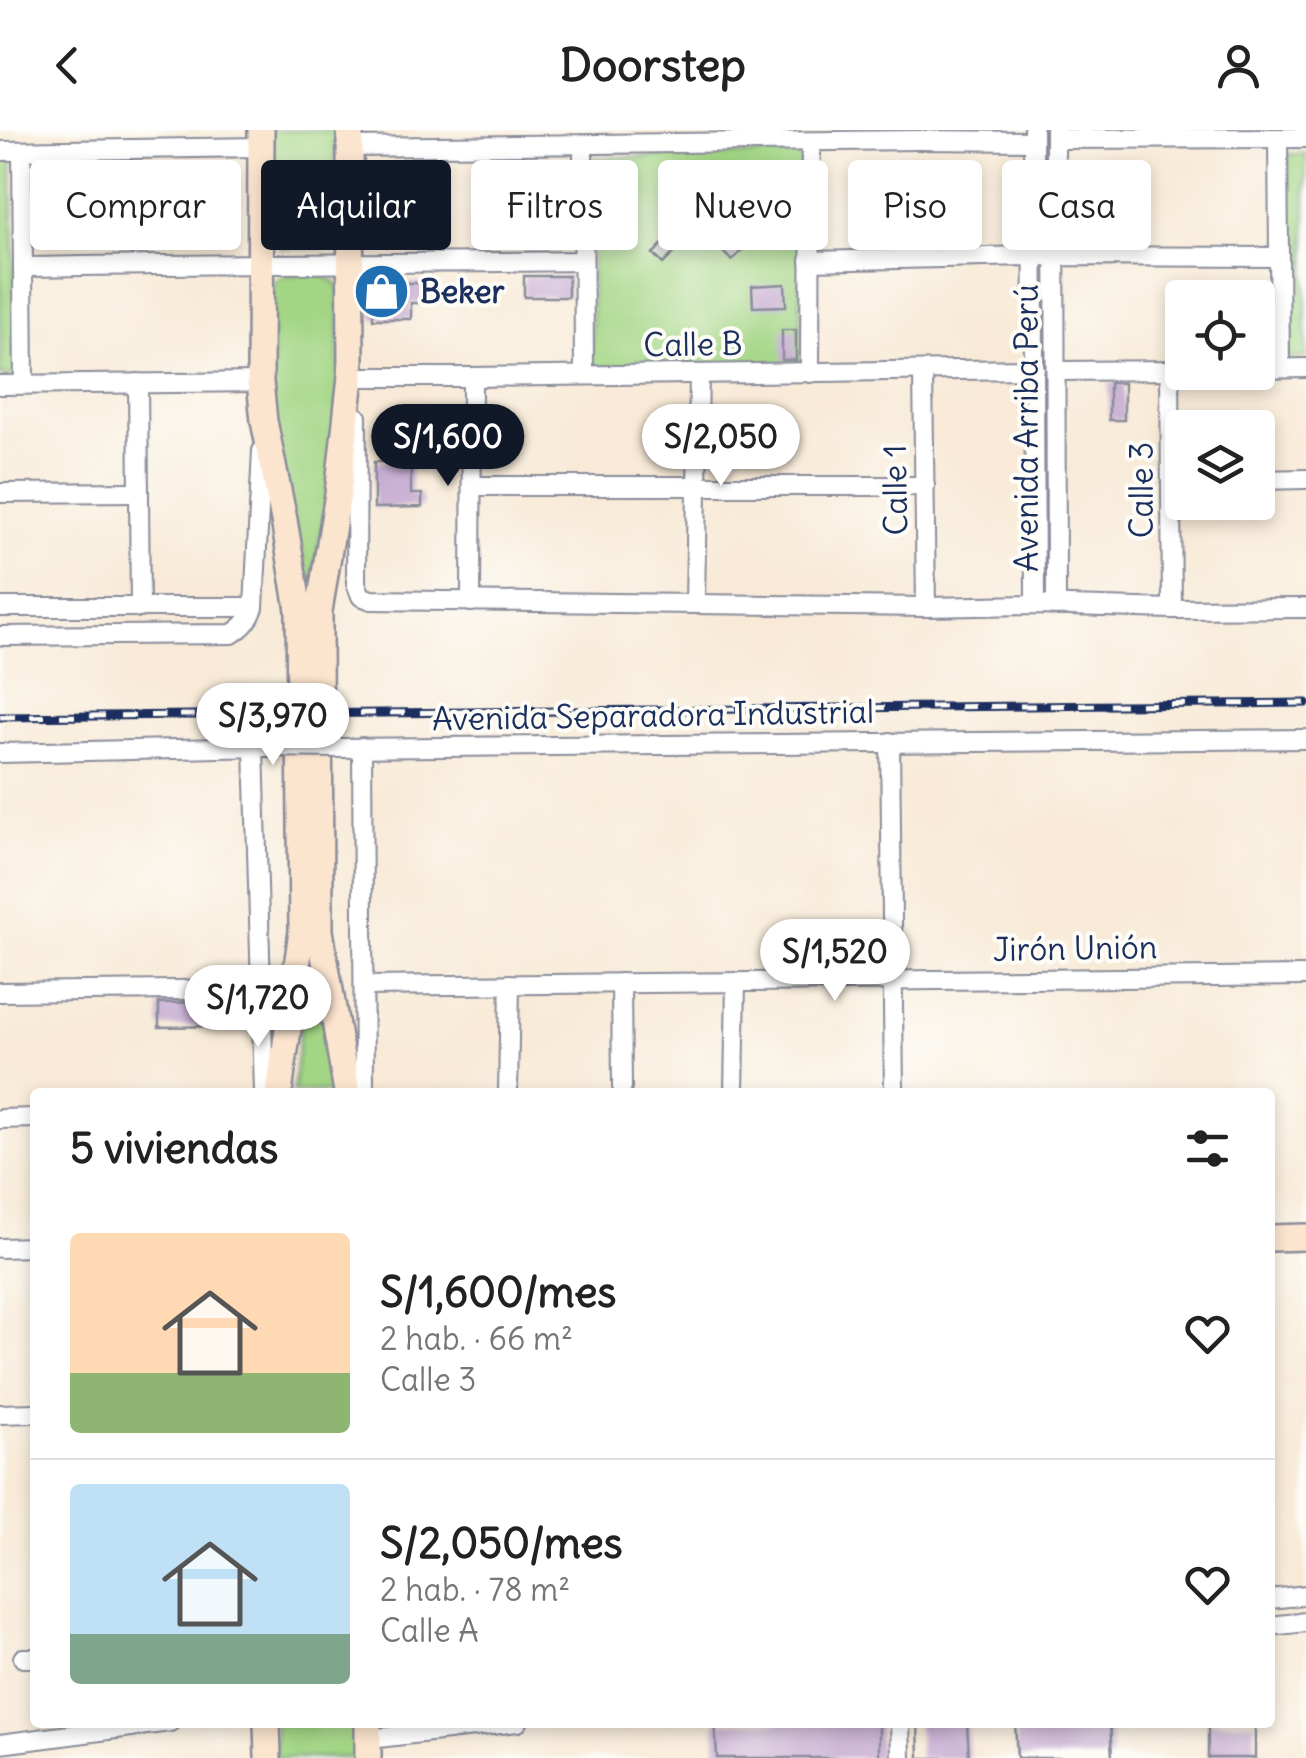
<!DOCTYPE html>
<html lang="es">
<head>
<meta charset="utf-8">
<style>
	:root { --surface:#fff; --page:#f6f6f6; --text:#222; --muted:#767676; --line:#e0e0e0; --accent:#111827 }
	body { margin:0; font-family:Delius,sans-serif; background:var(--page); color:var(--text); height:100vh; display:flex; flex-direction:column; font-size:38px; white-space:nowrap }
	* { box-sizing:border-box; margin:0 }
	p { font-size:32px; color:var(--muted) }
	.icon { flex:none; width:55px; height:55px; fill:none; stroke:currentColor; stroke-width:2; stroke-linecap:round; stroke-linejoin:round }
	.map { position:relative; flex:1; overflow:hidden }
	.details { position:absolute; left:30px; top:958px; width:1245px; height:640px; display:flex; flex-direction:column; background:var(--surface); border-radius:10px; box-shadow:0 5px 15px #0003 }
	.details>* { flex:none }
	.hud { position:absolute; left:30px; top:30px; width:1248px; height:90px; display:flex; gap:20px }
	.tools { position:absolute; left:1165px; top:150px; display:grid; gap:20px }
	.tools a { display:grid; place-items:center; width:110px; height:110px; border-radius:10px; background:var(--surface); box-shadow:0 5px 15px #0003; font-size:50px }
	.price { position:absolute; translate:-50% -85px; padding:0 22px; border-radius:35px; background:#fff; color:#222; font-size:32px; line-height:65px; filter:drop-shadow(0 2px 5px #0008) }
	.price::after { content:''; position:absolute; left:50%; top:60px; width:30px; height:22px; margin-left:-15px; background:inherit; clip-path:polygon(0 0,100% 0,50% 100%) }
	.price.current { background:var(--accent); color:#fff }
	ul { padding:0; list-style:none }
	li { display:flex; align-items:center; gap:30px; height:250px; padding:0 40px }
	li+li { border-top:2px solid var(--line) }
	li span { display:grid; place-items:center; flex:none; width:280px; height:200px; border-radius:10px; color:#555 }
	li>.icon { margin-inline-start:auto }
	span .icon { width:120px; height:120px; fill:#fffc; stroke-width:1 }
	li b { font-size:42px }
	h2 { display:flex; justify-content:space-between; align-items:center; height:120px; padding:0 40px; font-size:42px }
	.tag { padding:0 35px; border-radius:10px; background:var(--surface); box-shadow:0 5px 15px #0003; font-size:35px; line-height:90px }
	.tag.current { background:var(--accent); color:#fff }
	header { display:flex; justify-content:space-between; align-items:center; height:130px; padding:0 40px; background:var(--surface); font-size:45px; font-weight:700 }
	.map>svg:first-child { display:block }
	.green { fill:#a3d584; stroke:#5f8271; stroke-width:2.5 }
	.building { fill:#c6abd2 }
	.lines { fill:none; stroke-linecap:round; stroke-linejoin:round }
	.street-casing { stroke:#8a8c9a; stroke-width:22 }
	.secondary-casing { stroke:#8a8c9a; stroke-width:30 }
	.street { stroke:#fff; stroke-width:18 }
	.secondary { stroke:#fce5cf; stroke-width:25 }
	.rail-casing { stroke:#1b2f5e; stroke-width:9 }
	.rail { stroke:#fdfcf7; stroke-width:5; stroke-dasharray:15; stroke-linecap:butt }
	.street-bridge-casing { stroke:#8a8c9a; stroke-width:22; stroke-linecap:butt }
	.street-bridge { stroke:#fff; stroke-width:18 }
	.labels { text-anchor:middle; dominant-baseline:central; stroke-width:8; stroke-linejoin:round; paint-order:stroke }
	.poi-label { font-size:32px; font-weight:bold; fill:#1b2f5e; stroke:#fdfcf7; text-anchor:start }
	.street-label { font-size:32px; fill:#1b2f5e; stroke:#fdfcf7 }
</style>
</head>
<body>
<header><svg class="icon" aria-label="back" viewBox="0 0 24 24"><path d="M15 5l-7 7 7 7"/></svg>Doorstep<svg class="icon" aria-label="person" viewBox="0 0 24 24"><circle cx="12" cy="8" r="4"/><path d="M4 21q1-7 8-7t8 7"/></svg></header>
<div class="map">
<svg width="1306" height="1628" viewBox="0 0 1306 1628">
	<rect width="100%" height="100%" fill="#fdfcf7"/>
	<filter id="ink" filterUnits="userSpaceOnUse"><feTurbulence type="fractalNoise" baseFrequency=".01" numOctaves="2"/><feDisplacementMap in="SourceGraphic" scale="20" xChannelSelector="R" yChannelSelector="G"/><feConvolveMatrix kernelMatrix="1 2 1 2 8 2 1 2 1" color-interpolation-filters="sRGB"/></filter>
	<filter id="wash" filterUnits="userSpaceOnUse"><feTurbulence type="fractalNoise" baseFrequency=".0048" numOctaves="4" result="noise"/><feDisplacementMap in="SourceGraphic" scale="40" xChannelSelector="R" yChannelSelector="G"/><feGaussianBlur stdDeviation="2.25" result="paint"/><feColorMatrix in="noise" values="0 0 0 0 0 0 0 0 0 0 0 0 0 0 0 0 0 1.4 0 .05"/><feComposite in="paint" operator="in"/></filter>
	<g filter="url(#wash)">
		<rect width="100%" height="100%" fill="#f8ead7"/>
		<!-- green -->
		<g class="green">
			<path d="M 270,0 L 335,0 L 335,110 L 328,118 L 281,118 L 274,110 Z"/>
			<path d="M 802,23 L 800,236 L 591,238 L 592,28 Z"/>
			<path d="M 1285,24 L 1306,24 L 1306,228 L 1287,229 Z"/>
			<path d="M 0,30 L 12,30 L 17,246 L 0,246 Z"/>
			<path d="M 286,144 C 305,145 327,140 340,157 L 340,248 L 329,364 L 309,468 L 272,289 L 271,158 L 276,150 Z"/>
			<path d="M 312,786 L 325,884 L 331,962 L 293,962 Z"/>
			<path d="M 274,1593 L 360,1593 L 361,1628 L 275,1628 Z"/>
		</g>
		<g id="blocks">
			<!-- building -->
			<g class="building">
				<rect x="372" y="50" width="45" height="13"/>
				<path d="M 725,106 L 741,121 L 732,131 L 716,115 Z"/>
				<path d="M 669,107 L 679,118 L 663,134 L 653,124 Z"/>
				<rect x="524" y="146" width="44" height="21"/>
				<path d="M 380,153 L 434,153 L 434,173 L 411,173 L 411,189 L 373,189 L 373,160 Z"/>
				<path d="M 785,154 L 786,176 L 753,177 L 752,156 Z"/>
				<rect x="782" y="200" width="14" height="30"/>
				<rect x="1109" y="253" width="15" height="37"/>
				<path d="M 374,332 L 411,332 L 411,364 L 422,364 L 422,377 L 374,378 Z"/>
				<path d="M 220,872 L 220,876 L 230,876 L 230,896 L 159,897 L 159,873 Z"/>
				<path d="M 715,1592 L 879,1592 L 879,1628 L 717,1628 Z"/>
				<path d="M 918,1592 L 967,1592 L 969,1628 L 919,1628 Z"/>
				<path d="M 1015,1592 L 1110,1592 L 1112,1628 L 1017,1628 Z"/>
				<rect x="1208" y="1592" width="47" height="36"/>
			</g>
		</g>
	</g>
	<g filter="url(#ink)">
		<use href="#blocks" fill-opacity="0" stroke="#8a8c9a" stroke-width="2.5"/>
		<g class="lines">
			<defs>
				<g id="street">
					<path d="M 1033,0 L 1035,475"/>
					<path d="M 1055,0 L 1056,476"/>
					<path d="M 1278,8 L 1280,238"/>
					<path d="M 1055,9 L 1306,8"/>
					<path d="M 583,15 L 584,245"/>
					<path d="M 350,17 L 918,10 L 1033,11"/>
					<path d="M 0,21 L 261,17"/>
					<path d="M 22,21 L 24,254"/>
					<path d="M 810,131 L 1034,126 L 1279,127"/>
					<path d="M 23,137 C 210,133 396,134 583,131"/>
					<path d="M 1258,239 L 1306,238"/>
					<path d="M 1170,240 L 1172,479"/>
					<path d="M 1056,241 L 1182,240"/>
					<path d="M 923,242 L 926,477"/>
					<path d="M 810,243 L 811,12"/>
					<path d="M 351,247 L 472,247 L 1035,239"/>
					<path d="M 138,253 L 140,478"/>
					<path d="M 0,255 L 260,252"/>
					<path d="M 357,287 L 356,453 L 361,466 L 371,470 L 926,477 L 1035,475 L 1172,479 L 1306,478"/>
					<path d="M 1258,350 L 1306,349"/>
					<path d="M 472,356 L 925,356"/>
					<path d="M 0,363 L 138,362"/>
					<path d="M 471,472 L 472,247"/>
					<path d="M 695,474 L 699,244"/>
					<path d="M 0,477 L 254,477"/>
					<path d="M 0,506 L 232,504 C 243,497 250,490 254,477 L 262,321"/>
					<path d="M 890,612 L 894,962"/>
					<path d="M 254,617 L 264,962"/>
					<path d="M 362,617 L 364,962"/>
					<path d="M 338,618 L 1306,609"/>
					<path d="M 0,623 L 264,617"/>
					<path d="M 621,853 L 622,957"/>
					<path d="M 364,856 L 1306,846"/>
					<path d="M 0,862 L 261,859"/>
					<path d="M 508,962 L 510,854"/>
					<path d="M 734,962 L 736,852"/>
					<path d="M 0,989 L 35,988"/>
					<path d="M 0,1118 L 35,1117"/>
					<path d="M 0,1284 L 35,1283"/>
					<path d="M 1270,1469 L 1306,1465"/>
					<path d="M 1270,1496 L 1306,1492"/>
					<path d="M 23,1528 L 35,1528"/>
					<path d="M 900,1592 L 901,1628"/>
					<path d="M 369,1609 L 518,1592"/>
					<path d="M 0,1614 L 170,1592"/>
				</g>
				<g id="secondary">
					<path d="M 261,0 L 260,252 L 264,291 L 284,390 L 299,480 L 302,801 L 279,962"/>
					<path d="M 347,962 L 320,801 L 319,481 L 338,364 L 351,247 L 350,0"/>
					<path d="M 1270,1108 L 1306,1107"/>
					<path d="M 267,1592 L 268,1628"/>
					<path d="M 368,1592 L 368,1628"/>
				</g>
			</defs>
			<!-- street casing -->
			<use href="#street" class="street-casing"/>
			<!-- secondary casing -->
			<use href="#secondary" class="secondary-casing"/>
			<!-- street -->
			<use href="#street" class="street"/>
			<!-- secondary -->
			<use href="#secondary" class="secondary"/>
			<defs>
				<path id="rail" d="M 0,587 L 1306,573"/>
			</defs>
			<!-- rail casing -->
			<use href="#rail" class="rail-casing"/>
			<!-- rail -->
			<use href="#rail" class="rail"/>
			<defs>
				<path id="street-bridge" d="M 264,617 L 338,618"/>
			</defs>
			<!-- street-bridge casing -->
			<use href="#street-bridge" class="street-bridge-casing"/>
			<!-- street-bridge -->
			<use href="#street-bridge" class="street-bridge"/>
		</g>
	</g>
	<!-- icons -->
	<defs>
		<symbol id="shop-disc" viewBox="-11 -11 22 22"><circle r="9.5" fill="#1f6fb2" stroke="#fdfcf7"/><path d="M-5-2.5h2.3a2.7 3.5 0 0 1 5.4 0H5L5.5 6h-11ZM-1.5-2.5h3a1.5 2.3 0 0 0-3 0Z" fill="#fff"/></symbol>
	</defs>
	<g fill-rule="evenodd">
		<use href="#shop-disc" x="350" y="130" width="63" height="63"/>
	</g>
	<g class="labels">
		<!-- poi labels -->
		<g class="poi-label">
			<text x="420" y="161">Beker</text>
		</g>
		<!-- street labels -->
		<g class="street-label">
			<text transform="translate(693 214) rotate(-1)">Calle B</text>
			<text transform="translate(1026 298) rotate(-90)">Avenida Arriba Perú</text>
			<text transform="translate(895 360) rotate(-91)">Calle 1</text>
			<text transform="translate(1141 360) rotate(-90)">Calle 3</text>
			<text transform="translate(653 585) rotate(-1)">Avenida Separadora Industrial</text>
			<text transform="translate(1075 818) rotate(-1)">Jirón Unión</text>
		</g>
	</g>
</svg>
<div class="tools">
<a><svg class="icon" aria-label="locate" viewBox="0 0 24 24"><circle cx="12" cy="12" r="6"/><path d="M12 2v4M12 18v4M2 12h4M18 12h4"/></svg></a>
<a><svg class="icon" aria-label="layers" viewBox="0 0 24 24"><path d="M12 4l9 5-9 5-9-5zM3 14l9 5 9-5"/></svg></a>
</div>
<b class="price current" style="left:448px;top:359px">S/1,600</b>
<b class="price" style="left:721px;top:359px">S/2,050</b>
<b class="price" style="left:273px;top:638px">S/3,970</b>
<b class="price" style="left:835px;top:874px">S/1,520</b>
<b class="price" style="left:258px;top:920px">S/1,720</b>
<div class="hud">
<a class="tag">Comprar</a>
<a class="tag current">Alquilar</a>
<a class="tag">Filtros</a>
<a class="tag">Nuevo</a>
<a class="tag">Piso</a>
<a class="tag">Casa</a>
</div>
<section class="details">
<h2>5 viviendas<svg class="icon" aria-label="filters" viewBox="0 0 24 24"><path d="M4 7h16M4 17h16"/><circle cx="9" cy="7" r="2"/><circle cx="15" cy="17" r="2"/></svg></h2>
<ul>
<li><span style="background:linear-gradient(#ffd9b3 70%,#8fb573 0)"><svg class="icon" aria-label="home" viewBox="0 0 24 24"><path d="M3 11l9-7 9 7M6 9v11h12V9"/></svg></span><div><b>S/1,600/mes</b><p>2 hab. · 66 m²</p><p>Calle 3</p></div><svg class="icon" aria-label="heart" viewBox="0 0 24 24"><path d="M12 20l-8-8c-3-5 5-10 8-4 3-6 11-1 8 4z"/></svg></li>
<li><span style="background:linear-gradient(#bfe0f5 75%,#7fa58c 0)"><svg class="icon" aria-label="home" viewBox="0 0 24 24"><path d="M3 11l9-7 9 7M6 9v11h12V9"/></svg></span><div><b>S/2,050/mes</b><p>2 hab. · 78 m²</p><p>Calle A</p></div><svg class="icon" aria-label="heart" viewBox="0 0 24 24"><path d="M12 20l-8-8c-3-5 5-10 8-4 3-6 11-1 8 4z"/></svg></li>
</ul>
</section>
</div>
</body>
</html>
